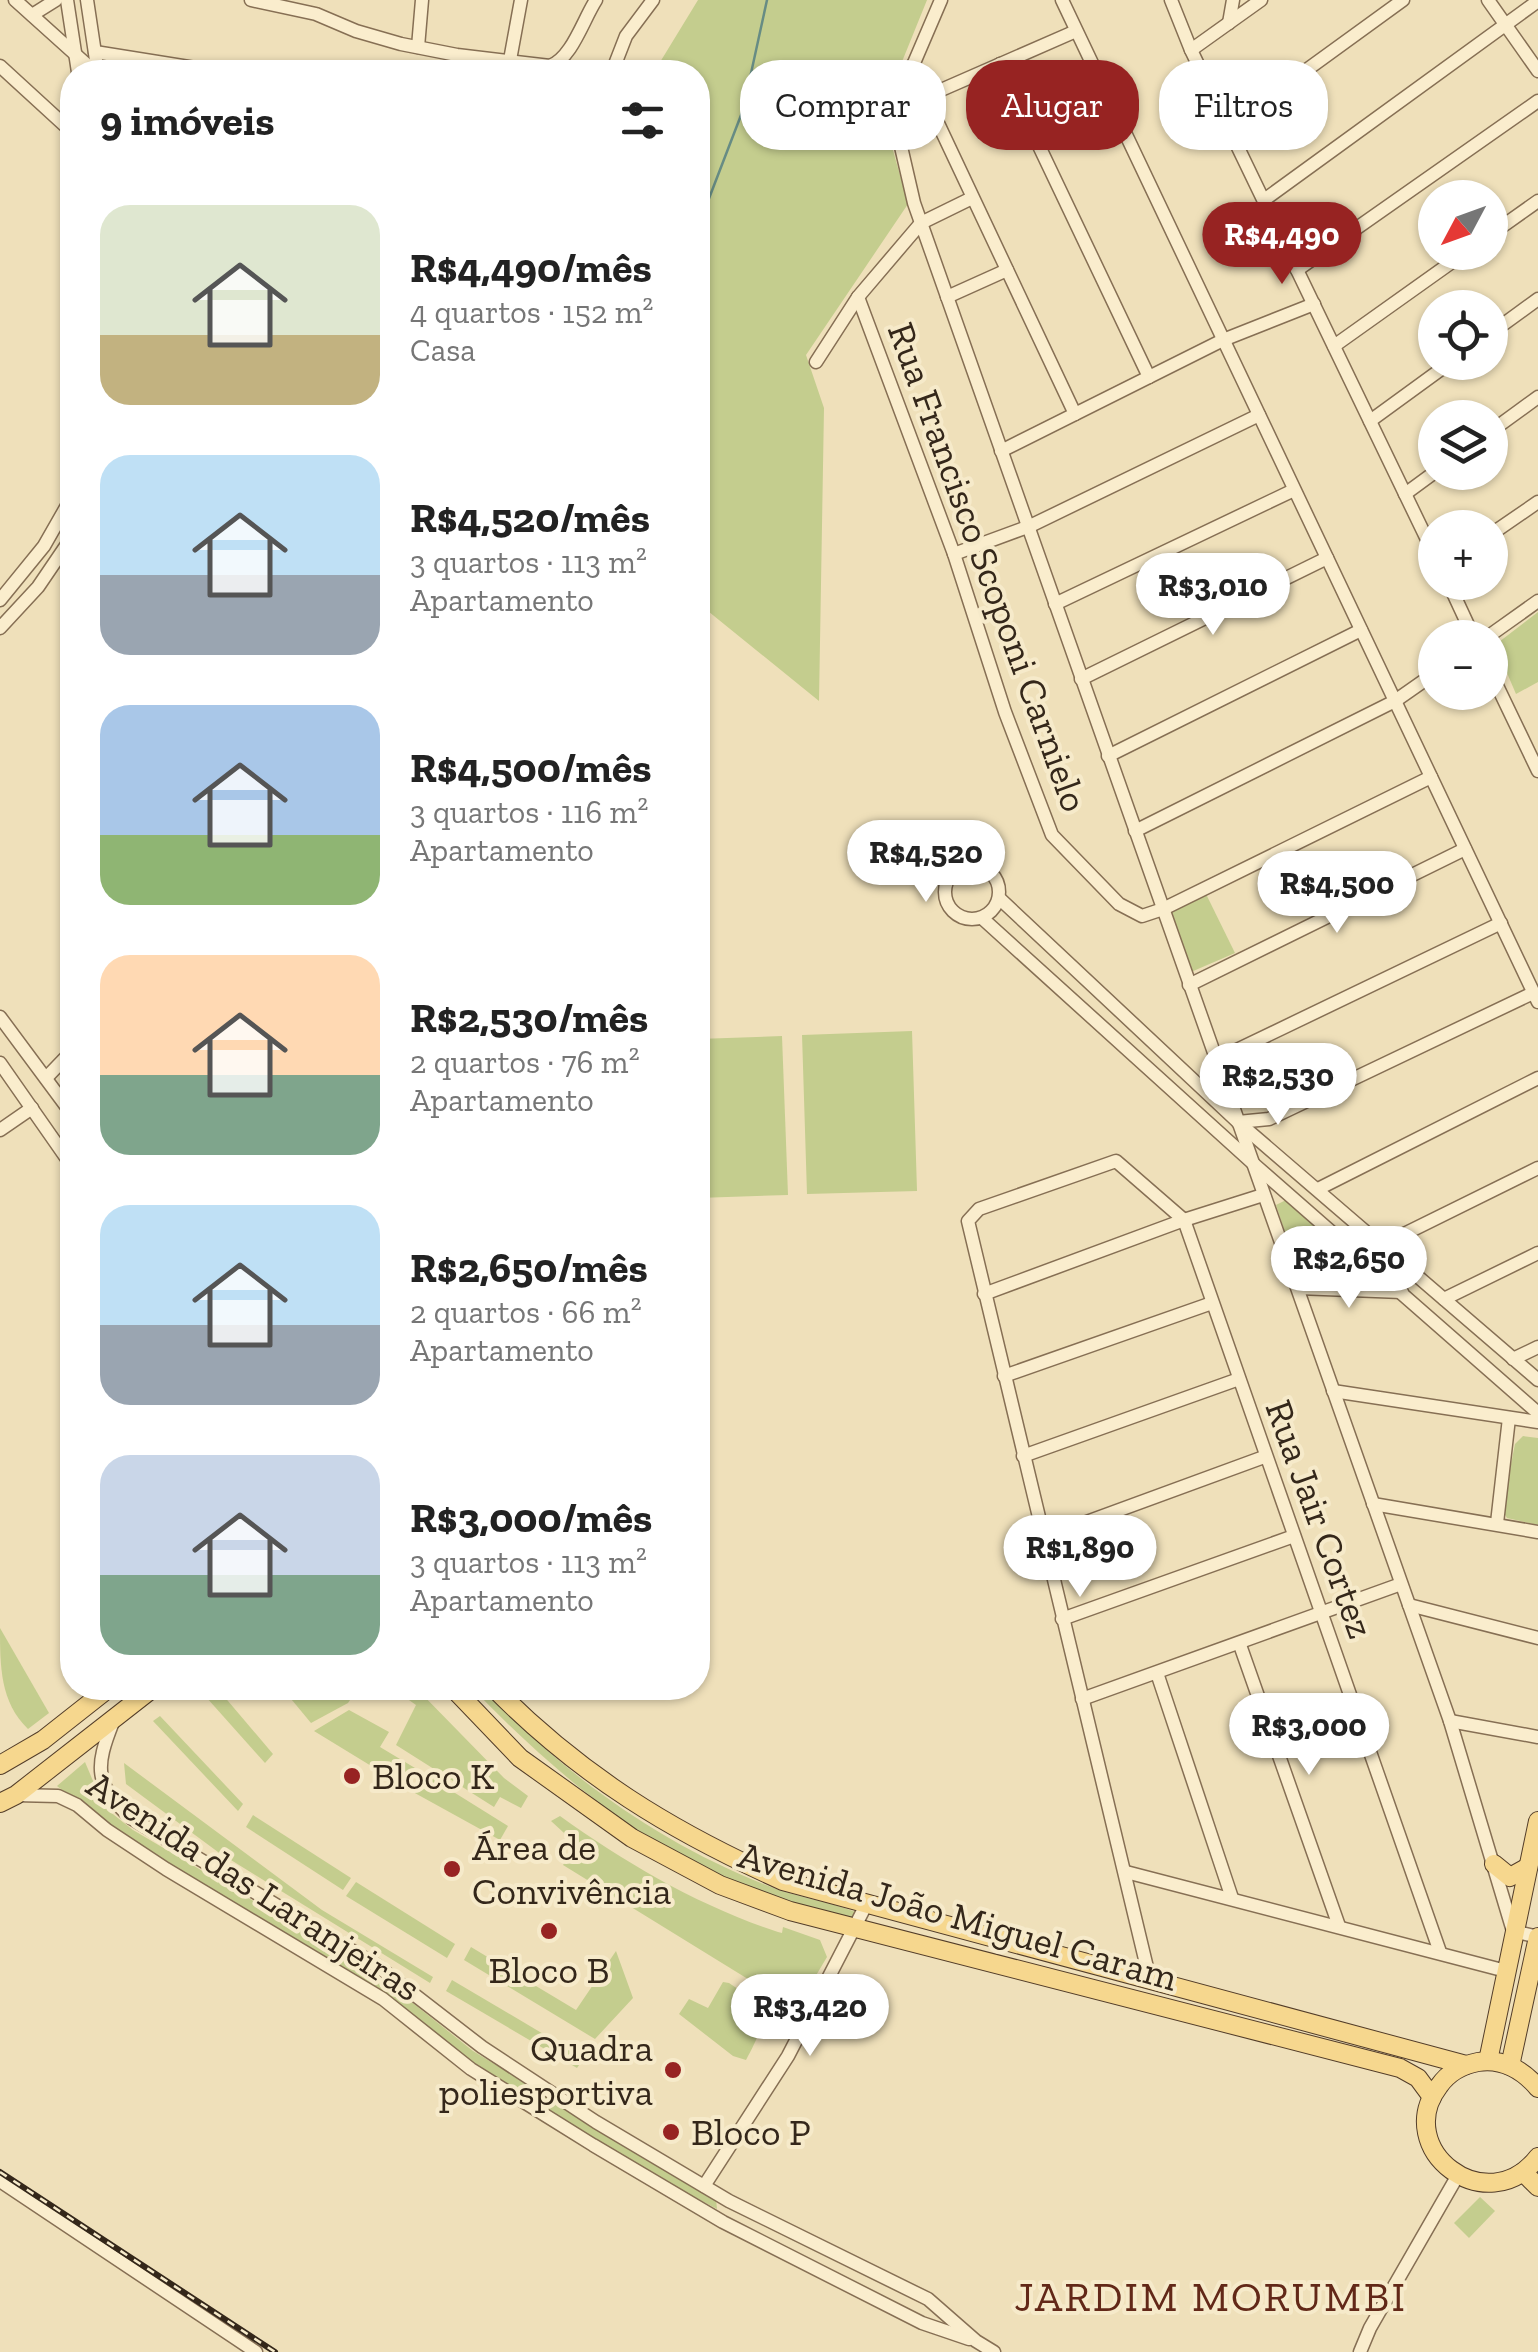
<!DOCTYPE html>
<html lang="pt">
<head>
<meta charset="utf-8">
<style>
	:root { --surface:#fff; --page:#f6f6f6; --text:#222; --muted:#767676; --accent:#972322 }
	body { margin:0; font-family:"Zilla Slab",serif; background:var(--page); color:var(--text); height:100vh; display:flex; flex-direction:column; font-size:38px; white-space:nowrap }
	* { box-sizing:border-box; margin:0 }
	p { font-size:32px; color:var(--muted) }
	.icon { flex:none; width:55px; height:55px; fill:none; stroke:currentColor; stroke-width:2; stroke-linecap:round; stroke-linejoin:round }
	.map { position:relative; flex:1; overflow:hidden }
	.panel { position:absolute; left:60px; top:60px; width:650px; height:1640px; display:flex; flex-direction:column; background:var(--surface); border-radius:40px; box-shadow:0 2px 8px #0004 }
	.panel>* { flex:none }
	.guide { position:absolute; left:740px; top:60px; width:648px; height:90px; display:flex; gap:20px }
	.needle { width:65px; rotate:229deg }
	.controls { position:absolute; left:1418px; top:180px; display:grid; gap:20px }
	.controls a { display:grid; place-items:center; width:90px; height:90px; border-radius:50%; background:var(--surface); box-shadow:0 2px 8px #0004; font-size:50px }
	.price { position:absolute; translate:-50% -85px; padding:0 22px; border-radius:35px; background:#fff; color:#222; font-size:32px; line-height:65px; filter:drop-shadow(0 2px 5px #0008) }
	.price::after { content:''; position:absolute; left:50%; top:60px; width:30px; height:22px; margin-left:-15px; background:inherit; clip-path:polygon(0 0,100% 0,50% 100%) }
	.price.selected { background:var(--accent); color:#fff }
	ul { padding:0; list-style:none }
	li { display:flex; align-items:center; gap:30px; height:250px; padding:0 40px }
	li span { display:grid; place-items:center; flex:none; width:280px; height:200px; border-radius:30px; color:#555 }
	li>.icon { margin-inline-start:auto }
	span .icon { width:120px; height:120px; fill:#fffc; stroke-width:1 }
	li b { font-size:42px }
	h2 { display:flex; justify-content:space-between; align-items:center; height:120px; padding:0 40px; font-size:42px }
	.pill { padding:0 35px; border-radius:40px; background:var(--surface); box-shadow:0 2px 8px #0004; font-size:35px; line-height:90px }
	.pill.selected { background:var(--accent); color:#fff }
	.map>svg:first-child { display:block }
	.green { fill:#c4cd8e }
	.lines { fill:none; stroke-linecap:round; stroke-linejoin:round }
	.stream { stroke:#678c84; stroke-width:2.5 }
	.minor-casing { stroke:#866f54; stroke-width:15 }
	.major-casing { stroke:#533d29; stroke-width:20 }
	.minor { stroke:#faedcd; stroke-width:12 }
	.major { stroke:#f6d78e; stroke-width:18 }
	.rail-casing { stroke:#34271a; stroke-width:6 }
	.rail { stroke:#f6eaca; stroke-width:2.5; stroke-dasharray:8; stroke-linecap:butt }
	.poi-dot { fill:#972322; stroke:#f6eaca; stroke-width:4 }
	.labels { text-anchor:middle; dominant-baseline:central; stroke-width:8; stroke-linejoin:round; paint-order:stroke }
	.street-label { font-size:38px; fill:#34271a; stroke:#f6eaca }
	.poi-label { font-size:38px; fill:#34271a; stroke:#f6eaca; text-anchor:start }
	.quarter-label { font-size:42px; letter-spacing:2.5px; fill:#622818; stroke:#f6eaca }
</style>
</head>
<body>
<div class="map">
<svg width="1538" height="2352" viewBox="0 0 1538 2352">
	<rect width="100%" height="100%" fill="#efe0ba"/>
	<!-- green -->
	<g class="green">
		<path d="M 698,0 L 927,0 L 882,111 L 908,204 L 806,355 L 824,408 L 819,701 L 698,603 L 698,72 L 654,72 Z"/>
		<path d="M 1538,612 L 1538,682 L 1516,694 L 1495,645 Z"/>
		<path d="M 1206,894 L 1235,953 L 1191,972 L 1168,913 Z"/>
		<path d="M 912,1031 L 917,1191 L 807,1194 L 802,1035 Z"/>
		<path d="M 782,1036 L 788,1195 L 698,1198 L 698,1039 Z"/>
		<path d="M 1286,1200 L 1367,1271 L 1368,1277 L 1363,1283 L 1298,1272 L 1276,1205 Z"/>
		<path d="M 1523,1436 L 1538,1438 L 1538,1525 L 1507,1518 L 1502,1510 L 1515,1444 Z"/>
		<path d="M 0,1628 L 49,1713 L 28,1729 C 0,1702 0,1666 0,1628 Z"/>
		<path d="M 198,1688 L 217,1688 L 273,1754 L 265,1763 Z"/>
		<path d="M 282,1688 L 358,1688 L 348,1703 L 311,1723 Z"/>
		<path d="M 392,1688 L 416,1688 L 504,1778 L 528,1796 L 521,1808 L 500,1797 L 494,1807 L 396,1745 L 416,1705 Z"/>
		<path d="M 472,1688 L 483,1688 C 561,1773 659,1843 766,1885 C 795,1897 827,1901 856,1912 L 854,1919 C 702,1896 575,1795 472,1688 Z"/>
		<path d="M 349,1710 L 389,1732 L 380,1747 L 415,1768 L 404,1786 L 314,1731 Z"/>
		<path d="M 160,1716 L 243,1804 L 238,1811 L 153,1721 Z"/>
		<path d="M 85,1762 L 104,1807 L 133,1830 L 374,1972 L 473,2051 L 716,2199 L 717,2209 L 653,2175 L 473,2067 L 386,1995 L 290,1936 L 202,1888 L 102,1822 L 57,1786 Z"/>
		<path d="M 124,1763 L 322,1910 L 433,1977 L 430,1983 L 218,1852 L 126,1784 Z"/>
		<path d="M 423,1773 L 508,1826 L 500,1840 L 413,1792 Z"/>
		<path d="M 253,1815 L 351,1878 L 343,1890 L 246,1827 Z"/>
		<path d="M 560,1816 C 627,1864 699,1906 778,1932 L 782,1933 L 783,1927 L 820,1940 L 827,1957 L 793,2014 L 756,1984 L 563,1865 L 576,1844 L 551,1821 Z"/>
		<path d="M 356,1882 L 455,1944 L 447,1958 L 346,1896 Z"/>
		<path d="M 471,1947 L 576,2010 L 616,1951 L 633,1998 L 595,2039 L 464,1960 Z"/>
		<path d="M 452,1980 L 584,2058 L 577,2068 L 446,1991 Z"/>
		<path d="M 723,1982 L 729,1983 C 769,2009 768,2019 746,2060 L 733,2056 L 679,2014 L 689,1999 L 708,2008 Z"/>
		<path d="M 1480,2197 L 1495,2211 L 1469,2238 L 1454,2223 Z"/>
	</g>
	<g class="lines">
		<!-- stream -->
		<path class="stream" d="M 698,335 L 704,304 L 708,201 L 743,110 L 767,0"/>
		<defs>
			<g id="minor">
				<path d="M 15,0 L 95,72"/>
				<path d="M 67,0 L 78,72"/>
				<path d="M 87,0 L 96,60"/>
				<path d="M 251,0 L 316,14 L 356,31 L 401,44 L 457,55 L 550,66 C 572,58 583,20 596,0"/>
				<path d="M 941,0 L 893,112 L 914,203 L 1450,1721 L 1513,1931 L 1538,1937"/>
				<path d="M 1062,0 L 1538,1002"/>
				<path d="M 1171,0 L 1191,50 L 1435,556"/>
				<path d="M 1488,0 L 1538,71"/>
				<path d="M 32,15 L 56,0"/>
				<path d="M 1229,23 L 1233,0"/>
				<path d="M 418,47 L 422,0"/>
				<path d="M 1191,50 L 1261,0"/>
				<path d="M 95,52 L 220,72"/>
				<path d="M 510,60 L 521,0"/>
				<path d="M 1000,64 L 1149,377"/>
				<path d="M 0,66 L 72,132"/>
				<path d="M 911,66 L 1075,414"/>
				<path d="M 612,72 L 626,36 L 653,0"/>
				<path d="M 925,97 L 1076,31"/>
				<path d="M 1228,127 L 1403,0"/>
				<path d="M 1264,200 L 1538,1"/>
				<path d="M 1490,235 L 1538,201"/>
				<path d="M 1297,270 L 1538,101"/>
				<path d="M 858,297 L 954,554 L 1005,712 L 1052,835 L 1119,904 L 1142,916 L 1163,909 L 1431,777"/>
				<path d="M 947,297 L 1007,270"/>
				<path d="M 1490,334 L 1538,299"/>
				<path d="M 1334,346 L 1466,252"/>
				<path d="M 816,362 L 858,297 L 921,223 L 972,198"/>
				<path d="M 1370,421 L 1451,362"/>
				<path d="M 1490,432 L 1538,397"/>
				<path d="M 1001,451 L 1223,340 L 1314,304"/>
				<path d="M 1405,494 L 1435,472"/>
				<path d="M 1490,535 L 1538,502"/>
				<path d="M 954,554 L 1030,526 L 1259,415"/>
				<path d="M 1448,582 L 1474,638"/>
				<path d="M 0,600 L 44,546 L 72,497"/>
				<path d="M 1055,604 L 1294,490"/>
				<path d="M 0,628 L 38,587 L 72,537"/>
				<path d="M 1486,638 L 1538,601"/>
				<path d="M 1490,671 L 1538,771"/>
				<path d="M 1081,679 L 1327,558"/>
				<path d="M 1108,756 L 1361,630"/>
				<path d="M 1135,831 L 1395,701 L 1435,673"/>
				<circle cx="972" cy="892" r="27"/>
				<path d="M 999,898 L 1238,1122 L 1538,1380"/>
				<path d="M 982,918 L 1256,1166 L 1538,1413"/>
				<path d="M 1189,985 L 1465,849"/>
				<path d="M 0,1017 L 72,1114"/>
				<path d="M 1216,1060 L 1501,923"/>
				<path d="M 0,1063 L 72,1166"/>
				<path d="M 46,1078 L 72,1051"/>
				<path d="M 1238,1122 L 1269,1119 L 1533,993"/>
				<path d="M 0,1130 L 32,1108"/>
				<path d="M 1318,1189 L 1538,1078"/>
				<path d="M 1382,1245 L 1538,1168"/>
				<path d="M 1298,1288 L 1402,1292"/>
				<path d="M 984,1294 L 1184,1220 L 1263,1195"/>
				<path d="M 1444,1299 L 1538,1253"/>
				<path d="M 1513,1359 L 1538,1347"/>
				<path d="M 1004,1376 L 1212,1303"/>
				<path d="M 1333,1391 L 1538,1422"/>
				<path d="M 1023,1456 L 1239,1379"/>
				<path d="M 1373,1504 L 1538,1532"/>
				<path d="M 1497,1523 L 1509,1418"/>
				<path d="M 1043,1538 L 1264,1457"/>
				<path d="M 1409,1605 L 1538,1638"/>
				<path d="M 1062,1619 L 1294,1536"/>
				<path d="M 1240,1645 L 1339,1926"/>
				<path d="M 1157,1673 L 1232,1898"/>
				<path d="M 1082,1699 L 1401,1584"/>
				<path d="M 1450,1721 L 1538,1737"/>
				<path d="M 113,1722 C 95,1767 94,1784 131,1818 L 376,1965 L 482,2047 L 596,2122 L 729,2201 L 928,2299 L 976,2341 L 994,2352"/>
				<path d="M 16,1795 L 58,1796 L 77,1805 L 107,1830 L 166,1869 L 383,1999 L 471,2069 L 593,2145 L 723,2222 L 922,2323 L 969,2339"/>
				<path d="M 1126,1872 L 1506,1971"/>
				<path d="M 1150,1980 L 968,1221 L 979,1209 L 1116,1161 L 1184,1220 L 1440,1952"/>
				<path d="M 0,2181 L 256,2352"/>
				<path d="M 704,2186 L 788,2056 L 867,1903"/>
				<path d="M 1360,2352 L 1370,2328 L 1458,2175"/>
			</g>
			<g id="major">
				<path d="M 453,1688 L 520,1758 L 632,1838 L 720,1885 L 790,1911 L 1400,2068 L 1418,2078 L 1432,2097"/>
				<path d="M 494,1688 C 581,1776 671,1831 783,1881 L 1466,2065"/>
				<path d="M 0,1765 L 43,1740 L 109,1688"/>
				<path d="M 0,1803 L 16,1795 L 153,1688"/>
				<path d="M 1494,1864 L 1510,1877 L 1528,1867"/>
				<path d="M 1488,2061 L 1538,1821"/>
				<path d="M 1510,2066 L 1538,1937"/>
				<path d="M 1538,2088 C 1523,2070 1502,2058 1478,2062 C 1462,2065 1448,2073 1439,2086 C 1391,2149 1487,2223 1538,2157"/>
				<path d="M 1523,2172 L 1538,2187"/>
			</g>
		</defs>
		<!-- minor casing -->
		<use href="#minor" class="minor-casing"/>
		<!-- major casing -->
		<use href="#major" class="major-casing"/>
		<!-- minor -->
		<use href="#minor" class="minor"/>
		<!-- major -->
		<use href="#major" class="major"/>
		<defs>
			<path id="rail" d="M 0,2172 L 275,2352"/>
		</defs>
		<!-- rail casing -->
		<use href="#rail" class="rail-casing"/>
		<!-- rail -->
		<use href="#rail" class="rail"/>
	</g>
	<!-- markers -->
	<g class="poi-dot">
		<circle cx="352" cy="1776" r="10"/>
		<circle cx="452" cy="1869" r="10"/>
		<circle cx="549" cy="1931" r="10"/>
		<circle cx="673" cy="2070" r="10"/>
		<circle cx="671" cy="2132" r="10"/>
	</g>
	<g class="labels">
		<!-- street labels -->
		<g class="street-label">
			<text transform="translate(988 567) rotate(70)">Rua Francisco Scoponi Carnielo</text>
			<text transform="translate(1320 1519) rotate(70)">Rua Jair Cortez</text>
			<text transform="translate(254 1886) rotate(33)">Avenida das Laranjeiras</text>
			<text transform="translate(958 1916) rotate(16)">Avenida João Miguel Caram</text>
		</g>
		<!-- poi labels -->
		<g class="poi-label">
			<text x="372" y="1776">Bloco K</text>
			<text x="472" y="1847">Área de<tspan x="472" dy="44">Convivência</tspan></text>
			<text x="549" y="1970" text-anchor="middle">Bloco B</text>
			<text x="653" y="2048" text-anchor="end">Quadra<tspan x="653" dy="44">poliesportiva</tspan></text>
			<text x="691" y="2132">Bloco P</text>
		</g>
		<!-- quarter labels -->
		<g class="quarter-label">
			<text x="1211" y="2296">JARDIM MORUMBI</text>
		</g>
	</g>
</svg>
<div class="controls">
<a><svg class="needle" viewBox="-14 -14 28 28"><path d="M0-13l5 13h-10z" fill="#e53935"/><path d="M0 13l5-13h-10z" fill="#767676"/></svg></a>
<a><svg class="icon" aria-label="locate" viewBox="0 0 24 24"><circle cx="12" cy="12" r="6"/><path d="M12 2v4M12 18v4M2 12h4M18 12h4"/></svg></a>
<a><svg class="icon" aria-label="layers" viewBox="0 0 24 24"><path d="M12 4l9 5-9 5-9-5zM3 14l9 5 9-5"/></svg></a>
<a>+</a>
<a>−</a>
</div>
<b class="price selected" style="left:1282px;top:287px">R$4,490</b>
<b class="price" style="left:1213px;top:638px">R$3,010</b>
<b class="price" style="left:926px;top:905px">R$4,520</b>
<b class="price" style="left:1337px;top:936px">R$4,500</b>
<b class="price" style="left:1278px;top:1128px">R$2,530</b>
<b class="price" style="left:1349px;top:1311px">R$2,650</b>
<b class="price" style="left:1080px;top:1600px">R$1,890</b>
<b class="price" style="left:1309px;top:1778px">R$3,000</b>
<b class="price" style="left:810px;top:2059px">R$3,420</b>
<div class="guide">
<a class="pill">Comprar</a>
<a class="pill selected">Alugar</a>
<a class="pill">Filtros</a>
</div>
<section class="panel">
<h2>9 imóveis<svg class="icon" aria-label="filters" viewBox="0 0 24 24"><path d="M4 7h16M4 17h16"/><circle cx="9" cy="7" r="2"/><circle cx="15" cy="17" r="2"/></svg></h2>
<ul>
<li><span style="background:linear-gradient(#dfe7d0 65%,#c2b280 0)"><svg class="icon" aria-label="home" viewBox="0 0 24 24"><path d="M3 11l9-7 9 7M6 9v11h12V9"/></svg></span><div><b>R$4,490/mês</b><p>4 quartos · 152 m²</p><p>Casa</p></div></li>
<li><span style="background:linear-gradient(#bfe0f5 60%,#9aa5b1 0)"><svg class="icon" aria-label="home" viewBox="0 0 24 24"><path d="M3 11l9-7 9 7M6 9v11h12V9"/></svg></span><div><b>R$4,520/mês</b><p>3 quartos · 113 m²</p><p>Apartamento</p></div></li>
<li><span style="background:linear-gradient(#a9c7e8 65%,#8fb573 0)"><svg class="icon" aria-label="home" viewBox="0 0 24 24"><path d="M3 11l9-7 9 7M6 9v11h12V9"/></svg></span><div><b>R$4,500/mês</b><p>3 quartos · 116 m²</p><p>Apartamento</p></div></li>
<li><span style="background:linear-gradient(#ffd9b3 60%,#7fa58c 0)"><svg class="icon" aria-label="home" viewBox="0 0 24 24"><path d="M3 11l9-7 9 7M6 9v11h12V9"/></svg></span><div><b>R$2,530/mês</b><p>2 quartos · 76 m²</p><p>Apartamento</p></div></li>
<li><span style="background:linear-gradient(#bfe0f5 60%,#9aa5b1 0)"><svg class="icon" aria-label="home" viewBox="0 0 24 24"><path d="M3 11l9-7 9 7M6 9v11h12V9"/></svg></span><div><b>R$2,650/mês</b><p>2 quartos · 66 m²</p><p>Apartamento</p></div></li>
<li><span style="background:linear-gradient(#c9d6e8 60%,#7fa58c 0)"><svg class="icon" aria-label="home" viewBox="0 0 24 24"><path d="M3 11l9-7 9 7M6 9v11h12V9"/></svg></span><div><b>R$3,000/mês</b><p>3 quartos · 113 m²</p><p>Apartamento</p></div></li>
</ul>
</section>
</div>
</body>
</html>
